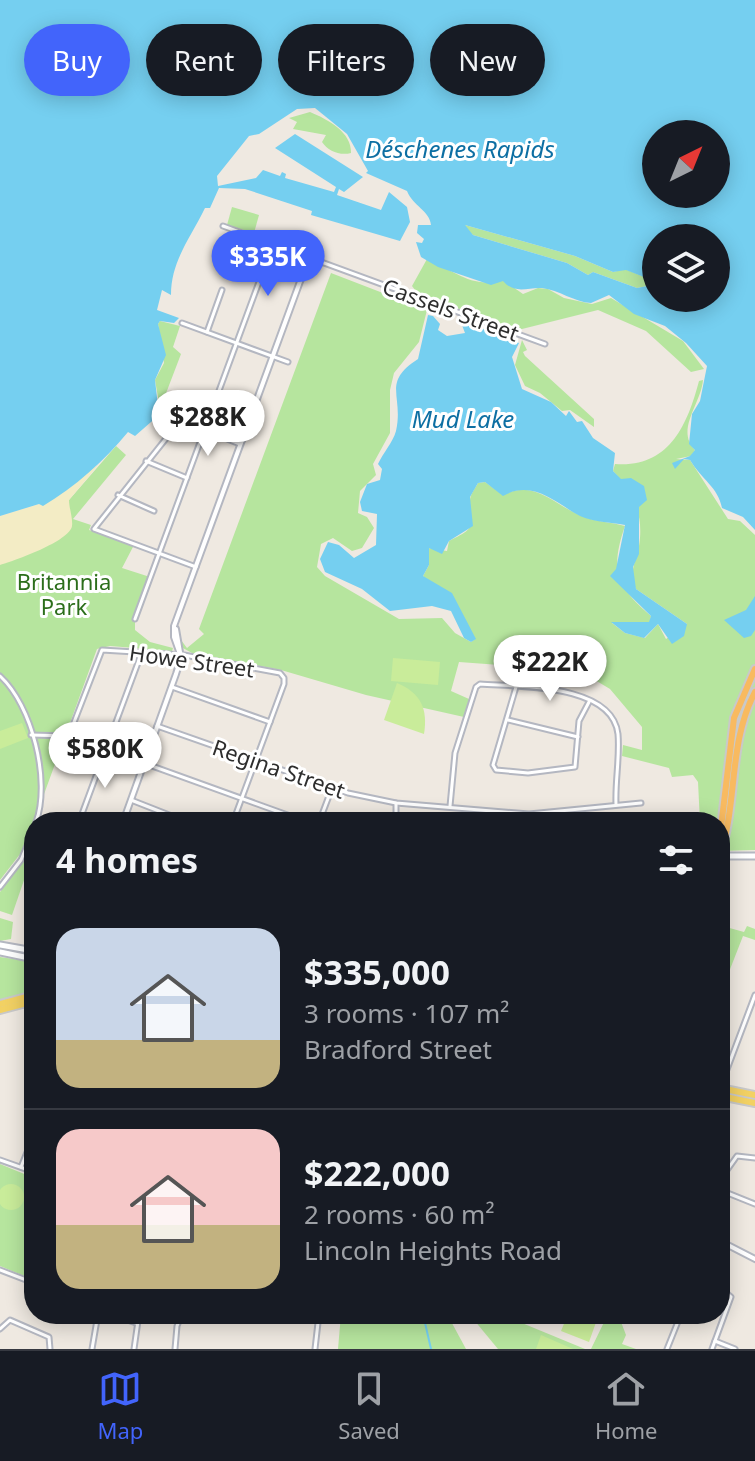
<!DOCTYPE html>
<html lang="en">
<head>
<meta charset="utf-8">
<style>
	:root { --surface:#171b24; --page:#20242c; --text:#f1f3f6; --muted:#9ea1a6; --line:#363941; --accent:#4264fb }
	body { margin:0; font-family:"Noto Sans",sans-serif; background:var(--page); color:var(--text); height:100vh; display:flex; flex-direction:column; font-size:30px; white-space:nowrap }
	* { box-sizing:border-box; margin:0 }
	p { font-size:26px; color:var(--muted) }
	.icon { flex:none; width:44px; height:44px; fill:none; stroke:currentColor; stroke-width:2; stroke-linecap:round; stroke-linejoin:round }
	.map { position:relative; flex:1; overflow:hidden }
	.drawer { position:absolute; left:24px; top:812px; width:706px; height:512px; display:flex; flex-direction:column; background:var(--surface); border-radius:32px; box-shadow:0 4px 20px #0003 }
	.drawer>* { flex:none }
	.hud { position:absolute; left:24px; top:24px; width:708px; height:72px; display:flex; gap:16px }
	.needle { width:52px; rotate:43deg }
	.controls { position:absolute; left:642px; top:120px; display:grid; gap:16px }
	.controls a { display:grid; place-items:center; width:88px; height:88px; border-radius:50%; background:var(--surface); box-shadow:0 4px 20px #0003; font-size:40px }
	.price { position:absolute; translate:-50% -68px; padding:0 18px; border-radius:28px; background:#fff; color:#222; font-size:26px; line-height:52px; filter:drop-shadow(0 2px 4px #0008) }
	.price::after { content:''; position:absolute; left:50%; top:48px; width:24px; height:18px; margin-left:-12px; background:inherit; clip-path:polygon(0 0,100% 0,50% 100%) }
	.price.on { background:var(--accent); color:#fff }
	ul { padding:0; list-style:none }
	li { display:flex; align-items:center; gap:24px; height:200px; padding:0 32px }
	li+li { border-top:2px solid var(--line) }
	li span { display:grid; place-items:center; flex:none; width:224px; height:160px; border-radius:24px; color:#555 }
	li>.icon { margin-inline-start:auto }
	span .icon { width:96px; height:96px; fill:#fffc; stroke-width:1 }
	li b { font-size:34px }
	h2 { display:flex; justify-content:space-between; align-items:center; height:96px; padding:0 32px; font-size:34px }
	.pill { padding:0 28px; border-radius:36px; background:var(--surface); box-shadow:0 4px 20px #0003; font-size:28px; line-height:72px }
	.pill.on { background:var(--accent); color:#fff }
	.menu { display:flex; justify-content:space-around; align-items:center; height:112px; border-top:2px solid var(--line); background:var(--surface); font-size:22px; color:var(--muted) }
	.menu a { display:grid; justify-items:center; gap:4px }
	.menu .on { color:var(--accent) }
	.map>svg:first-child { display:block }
	.green { fill:#b6e59e }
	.sand { fill:#f3ecc5 }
	.pitch { fill:#c9ec9a }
	.water { fill:#75cff0; fill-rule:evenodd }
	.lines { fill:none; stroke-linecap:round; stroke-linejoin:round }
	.stream { stroke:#75cff0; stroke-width:2 }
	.minor-casing { stroke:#b4b7c1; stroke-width:7 }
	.tertiary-casing { stroke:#b4b7c1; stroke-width:8 }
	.secondary-casing { stroke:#b4b7c1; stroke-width:9 }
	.primary-casing { stroke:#c9c9c9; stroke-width:10 }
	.trunk-casing { stroke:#c9c9c9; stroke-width:10 }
	.minor { stroke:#fff; stroke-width:3 }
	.tertiary { stroke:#fff; stroke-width:4 }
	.secondary { stroke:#fff; stroke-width:5 }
	.primary { stroke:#f2d163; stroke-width:6 }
	.trunk { stroke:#f8ba60; stroke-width:6 }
	.labels { text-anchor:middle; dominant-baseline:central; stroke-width:6; stroke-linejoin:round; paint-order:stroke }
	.street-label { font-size:22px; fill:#2e2e2e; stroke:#fff }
	.park-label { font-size:22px; fill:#2c6e1b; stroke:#fff }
	.water-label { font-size:24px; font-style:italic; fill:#0d6fa3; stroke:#fff }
</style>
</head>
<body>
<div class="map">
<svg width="755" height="1349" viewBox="0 0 755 1349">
	<rect width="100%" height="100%" fill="#efe9e1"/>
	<!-- green -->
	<g class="green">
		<path d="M 310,112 C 327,119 352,132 351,153 C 340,156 328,151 322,142 L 326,135 L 293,129 L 297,122 L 289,118 Z"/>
		<path d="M 232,207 L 259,215 L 254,233 L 227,225 Z"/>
		<path d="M 465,225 L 575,256 L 613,272 L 625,269 L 649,279 L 653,285 L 637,288 L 593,272 L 588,275 L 567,263 L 473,235 L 464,228 Z"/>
		<path d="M 427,259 C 455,271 472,289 503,280 L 523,294 L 538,288 L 548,289 L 564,298 L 592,304 L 611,298 L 683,341 L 704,369 L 691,372 L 646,331 L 598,310 L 518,330 L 418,294 L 412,286 Z"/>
		<path d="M 331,273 L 427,310 L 419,342 L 394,373 L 390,390 L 390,433 L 373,464 L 376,475 L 360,491 L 358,513 L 367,517 L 374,528 L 362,548 L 352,551 L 333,538 L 321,544 L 317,567 L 325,576 L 399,619 L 442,618 L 455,633 L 471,642 L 475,639 L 423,576 L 429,565 L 429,548 L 447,551 L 449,541 C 478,527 470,528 470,501 C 470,494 475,489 478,483 L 485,482 L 503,495 C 535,478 555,506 582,516 C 596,522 611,522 625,526 C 610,569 616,586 651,616 L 650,622 L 612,623 L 625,633 L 645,638 L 658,624 L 666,639 L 687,624 L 636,589 C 628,573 636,562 639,546 C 644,515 634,493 613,471 L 615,464 C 669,468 687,426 699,381 L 703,380 C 701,404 675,430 695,450 L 691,456 L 676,459 L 690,460 L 728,519 L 740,521 L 755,535 L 755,850 L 720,851 L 720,822 L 700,822 L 698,782 L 693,775 L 672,777 L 669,768 L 622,756 L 623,745 L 642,750 L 642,727 L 610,689 L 580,671 L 459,662 L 451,691 L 469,699 L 464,717 L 366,695 L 281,670 L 192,653 L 181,647 L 178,636 L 187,648 L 204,634 L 199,629 Z"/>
		<path d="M 160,321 L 180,326 L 173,347 L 181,354 L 160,409 L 155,380 L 164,363 L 158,324 Z"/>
		<path d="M 522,340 L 527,350 L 523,352 L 525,356 L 594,419 L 594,427 L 570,410 L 562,411 L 540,393 L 525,386 L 515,365 Z"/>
		<path d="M 116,446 L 126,455 L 73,519 L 91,525 L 89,530 L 134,545 L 122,568 L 150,577 L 135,619 L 135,630 L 150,642 L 173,648 L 172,651 L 110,646 L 97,649 L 24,849 L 0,880 L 0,516 L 69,514 L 69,500 Z"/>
		<path d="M 28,855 L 32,857 L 12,915 L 0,911 L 0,892 Z"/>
		<path d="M 0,918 L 13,922 L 11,939 L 0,941 Z"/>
		<path d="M 747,926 L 755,929 L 755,940 L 743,936 L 720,995 L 720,930 L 726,927 L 744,932 Z"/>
		<path d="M 0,957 L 34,962 L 34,992 L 0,1001 Z"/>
		<path d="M 0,1164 L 34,1178 L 34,1280 L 0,1266 Z"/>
		<path d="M 341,1314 L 447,1314 L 466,1349 L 338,1349 Z"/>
		<path d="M 469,1314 L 500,1314 L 585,1349 L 498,1349 Z"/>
		<path d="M 608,1314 L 618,1314 L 626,1335 L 622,1344 L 636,1349 L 591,1349 Z"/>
	</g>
	<!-- sand -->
	<path class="sand" d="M 99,464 L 69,500 C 69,508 73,518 72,526 C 70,541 14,561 0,565 L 0,516 L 39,504 L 43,505 Z"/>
	<!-- pitch -->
	<g class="pitch">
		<path d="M 393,658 L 440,662 L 438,685 L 391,681 Z"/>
		<path d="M 397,683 C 421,693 428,709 424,734 L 384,720 Z"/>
		<path d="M 22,723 L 28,738 L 0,749 L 0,731 Z"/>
		<circle cx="11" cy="1197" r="13"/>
		<path d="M 568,1314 L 599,1314 L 589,1342 L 561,1331 Z"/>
		<path d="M 541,1335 L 573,1349 L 536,1349 Z"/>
	</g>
	<!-- water -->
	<g class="water">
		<path d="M 0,0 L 755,0 L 755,530 L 743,517 L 722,508 C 718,487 702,480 690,460 L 684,459 L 675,469 L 672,463 L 690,456 L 695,450 L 689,444 L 692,414 L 700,401 L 707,366 L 686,343 L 665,326 L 634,314 L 609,295 L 591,303 C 574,302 559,290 542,288 C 528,287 515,295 503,281 L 491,285 L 438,267 L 421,257 L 416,242 L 422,243 L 424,239 L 417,233 L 418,225 L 431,225 C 430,211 413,206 407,191 L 366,173 L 368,171 L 347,134 L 315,108 L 297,109 L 259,134 L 249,136 L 217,176 L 218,186 L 256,178 L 263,170 L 280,176 L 282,172 L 286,174 L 285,178 L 334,192 L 336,187 L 275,148 L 295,134 L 363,177 L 344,192 L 339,189 L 337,195 L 381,210 L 389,192 L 407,207 L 410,222 L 400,241 L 311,215 L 312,211 L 245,189 L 219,188 L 210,208 L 205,208 C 190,239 171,261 171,295 L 162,290 L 157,310 L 179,318 L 174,323 L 160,321 L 158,324 L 166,355 L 155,380 L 159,415 L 135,436 L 128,432 C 104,461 75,487 43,506 L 39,504 L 0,516 ZM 716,134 L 716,194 L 656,194 L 656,134 ZM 465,225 L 575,256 L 613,272 L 626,270 L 649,279 L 652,285 L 637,288 L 593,272 L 588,275 L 567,263 L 473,235 ZM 716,238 L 716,298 L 656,298 L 656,238 Z"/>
		<path d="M 428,315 L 433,316 L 440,324 L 438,330 L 447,336 L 465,333 L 460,320 L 519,343 L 512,357 L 522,389 L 551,402 L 566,416 L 569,411 L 577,422 L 582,421 L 593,438 L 615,453 L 613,471 L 621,479 L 631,478 L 644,486 L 647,500 L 639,507 L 639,554 L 633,567 L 636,589 L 687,624 L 684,636 L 672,644 L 658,624 L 644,638 L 625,633 L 611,622 L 649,622 L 651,616 L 610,576 L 616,569 L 625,525 C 610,522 593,522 580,516 C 555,503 533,479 503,496 L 485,482 L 478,483 L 470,497 L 473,526 L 449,541 L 442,554 L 429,548 L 429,565 L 423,576 L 452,593 L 476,639 L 471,642 L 464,638 L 451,611 L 432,606 L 390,611 L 362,589 L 325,572 L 320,559 L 328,542 L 339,545 L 354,558 L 376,545 L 377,514 L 362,511 L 360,502 L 367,484 L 380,480 L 382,469 L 378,464 C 383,453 393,442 396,431 C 404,395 381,383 418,359 Z"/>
		<path d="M 755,596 L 755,630 L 751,636 L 744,638 L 724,620 L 746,610 Z"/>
	</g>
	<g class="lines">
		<!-- stream -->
		<path class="stream" d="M 423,1314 L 431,1349"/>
		<defs>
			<g id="minor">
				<path d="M 223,226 L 545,344"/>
				<path d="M 182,323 L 288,362"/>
				<path d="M 207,332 L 222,290"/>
				<path d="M 166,415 L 240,444"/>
				<path d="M 180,421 L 94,529 L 196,567"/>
				<path d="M 146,461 L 187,478"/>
				<path d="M 118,495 L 154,511"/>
				<path d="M 135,619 L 273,244"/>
				<path d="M 0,676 C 32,705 51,781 36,822"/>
				<path d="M 172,687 L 270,722"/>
				<path d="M 516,687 L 493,765 L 496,770 L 528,773 L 575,767 L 579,721 L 589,702"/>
				<path d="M 508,720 L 578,737"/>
				<path d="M 157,726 L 348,793 L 396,803 L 529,814 L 641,803"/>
				<path d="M 31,735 L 69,736 L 307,822"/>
				<path d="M 59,761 L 102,650 L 184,655 L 280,673 L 284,678 L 284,684 L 233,822"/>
				<path d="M 131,800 L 187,822"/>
				<path d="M 450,806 L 455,753 L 476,687 L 480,684 C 517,687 612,683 618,734 C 620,757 615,781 616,804"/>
				<path d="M 557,812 L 557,822"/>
				<path d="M 79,822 L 142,652"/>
				<path d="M 314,822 L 321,817 L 332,788"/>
				<path d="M 396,822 L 396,803"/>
				<path d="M 0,887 L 21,860 L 34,829"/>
				<path d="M 720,1088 L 755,995"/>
				<path d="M 0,1160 L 34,1172"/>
				<path d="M 21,1167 L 34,1135"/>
				<path d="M 720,1180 L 737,1156 L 755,1158"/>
				<path d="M 720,1190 L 755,1204"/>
				<path d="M 0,1270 L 34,1283"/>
				<path d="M 110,1314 L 136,1323"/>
				<path d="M 0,1329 L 10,1320 L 49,1337 L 50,1349"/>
				<path d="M 715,1341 L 735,1349"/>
				<path d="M 92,1349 L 98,1314"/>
				<path d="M 134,1349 L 139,1314"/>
				<path d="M 175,1349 L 177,1326 L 182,1314"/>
				<path d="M 315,1349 L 319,1314"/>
				<path d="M 667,1349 L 681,1314"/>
				<path d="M 712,1349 L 731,1297 L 720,1288"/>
			</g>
			<g id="tertiary">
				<path d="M 180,654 L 174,637 L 174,626 L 309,257"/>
				<path d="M 123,822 L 176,674 L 181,658 L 176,629"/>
				<path d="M 720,1241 L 755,1259"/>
			</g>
			<g id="secondary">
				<path d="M 720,856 L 755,856"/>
				<path d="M 0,945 L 34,951"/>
				<path d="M 0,952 L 34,959"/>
			</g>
			<g id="primary">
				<path d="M 0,1004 L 34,995"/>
				<path d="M 0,1010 L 34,1001"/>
				<path d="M 720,1088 L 755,1095"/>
				<path d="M 720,1096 L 755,1103"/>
			</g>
			<g id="trunk">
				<path d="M 720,836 L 734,718 L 755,669"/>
				<path d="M 720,855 C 738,801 728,743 755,692"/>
			</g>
		</defs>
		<!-- minor casing -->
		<use href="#minor" class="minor-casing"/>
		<!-- tertiary casing -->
		<use href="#tertiary" class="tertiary-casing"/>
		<!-- secondary casing -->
		<use href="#secondary" class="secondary-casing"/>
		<!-- primary casing -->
		<use href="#primary" class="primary-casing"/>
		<!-- trunk casing -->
		<use href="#trunk" class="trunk-casing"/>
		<!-- minor -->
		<use href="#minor" class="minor"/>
		<!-- tertiary -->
		<use href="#tertiary" class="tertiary"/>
		<!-- secondary -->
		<use href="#secondary" class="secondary"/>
		<!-- primary -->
		<use href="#primary" class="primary"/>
		<!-- trunk -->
		<use href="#trunk" class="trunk"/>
	</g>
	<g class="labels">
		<!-- street labels -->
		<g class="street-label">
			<text transform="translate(451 309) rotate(20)">Cassels Street</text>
			<text transform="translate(192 660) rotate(8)">Howe Street</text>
			<text transform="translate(279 768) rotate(19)">Regina Street</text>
		</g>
		<!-- park labels -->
		<g class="park-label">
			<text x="64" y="581">Britannia<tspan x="64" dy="25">Park</tspan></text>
		</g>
		<!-- water labels -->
		<g class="water-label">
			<text x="460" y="148">Déschenes Rapids</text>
			<text x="463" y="418">Mud Lake</text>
		</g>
	</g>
</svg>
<div class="controls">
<a><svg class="needle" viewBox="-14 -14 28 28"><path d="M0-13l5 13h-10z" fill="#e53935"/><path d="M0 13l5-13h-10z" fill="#9ea1a6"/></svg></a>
<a><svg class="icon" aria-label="layers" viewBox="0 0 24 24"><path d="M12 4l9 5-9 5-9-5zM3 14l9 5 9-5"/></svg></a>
</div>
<b class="price on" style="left:268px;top:298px">$335K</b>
<b class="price" style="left:208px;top:458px">$288K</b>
<b class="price" style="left:550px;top:703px">$222K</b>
<b class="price" style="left:105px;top:790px">$580K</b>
<div class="hud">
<a class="pill on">Buy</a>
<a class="pill">Rent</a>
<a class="pill">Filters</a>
<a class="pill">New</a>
</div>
<section class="drawer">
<h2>4 homes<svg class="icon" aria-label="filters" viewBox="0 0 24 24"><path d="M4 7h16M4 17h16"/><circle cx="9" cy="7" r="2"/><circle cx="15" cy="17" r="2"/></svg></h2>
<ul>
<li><span style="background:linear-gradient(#c9d6e8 70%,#c2b280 0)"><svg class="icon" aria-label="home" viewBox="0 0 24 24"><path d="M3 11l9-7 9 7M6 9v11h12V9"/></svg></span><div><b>$335,000</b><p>3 rooms · 107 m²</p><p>Bradford Street</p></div></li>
<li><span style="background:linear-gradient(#f6c9c9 60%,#c2b280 0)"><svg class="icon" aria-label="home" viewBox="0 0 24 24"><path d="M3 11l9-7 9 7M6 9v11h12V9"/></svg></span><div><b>$222,000</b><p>2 rooms · 60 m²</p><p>Lincoln Heights Road</p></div></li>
</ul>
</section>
</div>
<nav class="menu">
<a class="on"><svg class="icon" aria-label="map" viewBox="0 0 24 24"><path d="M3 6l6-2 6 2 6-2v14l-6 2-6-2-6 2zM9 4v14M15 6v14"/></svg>Map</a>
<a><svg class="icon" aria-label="saved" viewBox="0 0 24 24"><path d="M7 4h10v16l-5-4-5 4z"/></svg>Saved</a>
<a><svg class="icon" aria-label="home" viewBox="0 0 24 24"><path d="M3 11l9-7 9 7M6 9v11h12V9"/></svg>Home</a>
</nav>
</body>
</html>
